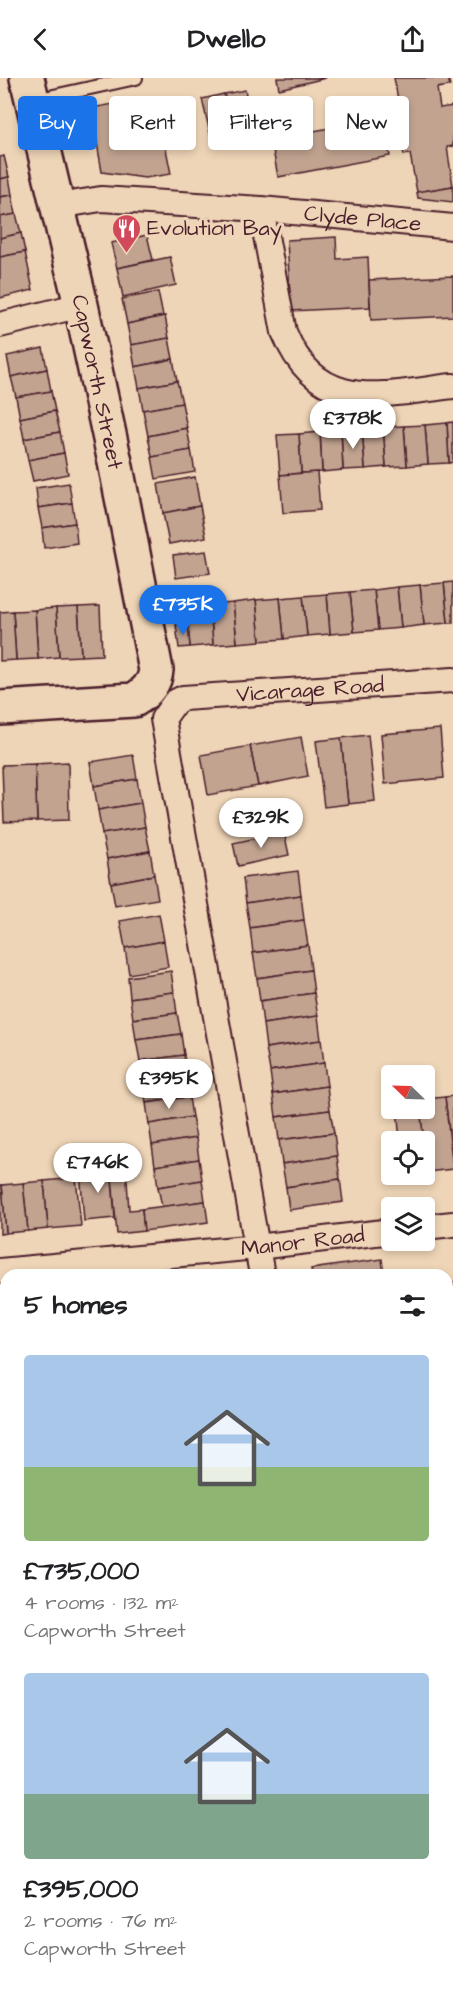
<!DOCTYPE html>
<html lang="en">
<head>
<meta charset="utf-8">
<style>
	:root { --surface:#fff; --page:#f2f2f2; --text:#202124; --muted:#757577; --accent:#1a73e8 }
	body { margin:0; font-family:"Architects Daughter",sans-serif; background:var(--page); color:var(--text); height:100vh; display:flex; flex-direction:column; font-size:22px; white-space:nowrap }
	* { box-sizing:border-box; margin:0 }
	p { font-size:20px; color:var(--muted) }
	.icon { flex:none; width:33px; height:33px; fill:none; stroke:currentColor; stroke-width:2; stroke-linecap:round; stroke-linejoin:round }
	.map { position:relative; flex:1; overflow:hidden }
	.sheet { position:absolute; left:0px; top:1191px; width:453px; height:722px; display:flex; flex-direction:column; background:var(--surface); border-radius:18px 18px 0 0; box-shadow:0 3px 9px #0003 }
	.sheet>* { flex:none }
	.banner { position:absolute; left:18px; top:18px; width:417px; height:54px; display:flex; gap:12px }
	.needle { width:39px; rotate:293deg }
	.fabs { position:absolute; left:381px; top:987px; display:grid; gap:12px }
	.fabs a { display:grid; place-items:center; width:54px; height:54px; border-radius:6px; background:var(--surface); box-shadow:0 3px 9px #0003; font-size:30px }
	.price { position:absolute; translate:-50% -51px; padding:0 14px; border-radius:21px; background:#fff; color:#222; font-size:20px; line-height:39px; filter:drop-shadow(0 2px 3px #0008) }
	.price::after { content:''; position:absolute; left:50%; top:36px; width:18px; height:14px; margin-left:-9px; background:inherit; clip-path:polygon(0 0,100% 0,50% 100%) }
	.price.active { background:var(--accent); color:#fff }
	ul { padding:0; list-style:none }
	li { display:grid; align-content:center; gap:12px; height:318px; padding:0 24px }
	li span { display:grid; place-items:center; height:186px; border-radius:6px; color:#555 }
	li>.icon { margin-inline-start:auto }
	span .icon { width:108px; height:108px; fill:#fffc; stroke-width:1 }
	li b { font-size:26px }
	h2 { display:flex; justify-content:space-between; align-items:center; height:72px; padding:0 24px; font-size:26px }
	.pill { padding:0 21px; border-radius:6px; background:var(--surface); box-shadow:0 3px 9px #0003; font-size:21px; line-height:54px }
	.pill.active { background:var(--accent); color:#fff }
	header { display:flex; justify-content:space-between; align-items:center; height:78px; padding:0 24px; background:var(--surface); font-size:27px; font-weight:800 }
	.map>svg:first-child { display:block }
	.building { fill:#c1a390; stroke:#4a1f2b; stroke-width:1.5 }
	.lines { fill:none; stroke-linecap:round; stroke-linejoin:round }
	.lane-casing { stroke:#4a1f2b; stroke-width:16 }
	.street-casing { stroke:#4a1f2b; stroke-width:28 }
	.secondary-casing { stroke:#4a1f2b; stroke-width:38 }
	.path { stroke:#4a1f2b; stroke-width:4; stroke-dasharray:6 4.5; stroke-linecap:butt }
	.lane { stroke:#efd5b7; stroke-width:12 }
	.street { stroke:#efd5b7; stroke-width:24 }
	.secondary { stroke:#efd5b7; stroke-width:33 }
	.labels { text-anchor:middle; dominant-baseline:central; stroke-width:6; stroke-linejoin:round; paint-order:stroke }
	.street-label { font-size:22px; fill:#4a1f2b; stroke:#efd5b7 }
	.poi-label { font-size:22px; fill:#4a1f2b; stroke:#efd5b7; text-anchor:start }
</style>
</head>
<body>
<header><svg class="icon" aria-label="back" viewBox="0 0 24 24"><path d="M15 5l-7 7 7 7"/></svg>Dwello<svg class="icon" aria-label="share" viewBox="0 0 24 24"><path d="M12 15V3M7 8l5-5 5 5M5 13v7h14v-7"/></svg></header>
<div class="map">
<svg width="453" height="1912" viewBox="0 0 453 1912">
	<rect width="100%" height="100%" fill="#efd5b7"/>
	<filter id="ink" filterUnits="userSpaceOnUse"><feTurbulence type="fractalNoise" baseFrequency=".0167" numOctaves="2"/><feDisplacementMap in="SourceGraphic" scale="12" xChannelSelector="R" yChannelSelector="G"/><feConvolveMatrix kernelMatrix="1 2 1 2 8 2 1 2 1" color-interpolation-filters="sRGB"/></filter>
	<g filter="url(#ink)">
		<!-- building -->
		<g class="building">
			<path d="M 277,0 L 326,0 L 279,11 Z"/>
			<path d="M 394,0 L 448,0 L 450,8 L 437,10 L 440,30 L 453,28 L 453,68 L 447,69 L 453,108 L 417,114 L 410,76 L 404,77 L 402,66 L 406,65 Z"/>
			<path d="M 245,12 L 253,49 L 232,54 L 224,16 Z"/>
			<path d="M 224,16 L 232,54 L 211,59 L 202,21 Z"/>
			<path d="M 398,20 L 406,65 L 388,69 L 390,78 L 278,99 L 271,61 L 388,39 L 385,22 Z"/>
			<path d="M 131,23 L 137,56 L 162,51 L 171,96 L 145,100 L 102,94 L 91,30 Z"/>
			<path d="M 4,78 L 9,99 L 0,101 L 0,79 Z"/>
			<path d="M 9,99 L 12,117 L 0,119 L 0,101 Z"/>
			<path d="M 453,108 L 453,124 L 418,120 L 417,114 Z"/>
			<path d="M 12,117 L 16,136 L 0,139 L 0,119 Z"/>
			<path d="M 16,136 L 21,155 L 0,160 L 0,139 Z"/>
			<path d="M 21,155 L 25,174 L 0,179 L 0,160 Z"/>
			<path d="M 147,157 L 153,182 L 117,190 L 111,165 Z"/>
			<path d="M 336,159 L 337,181 L 368,179 L 370,229 L 291,233 L 287,162 Z"/>
			<path d="M 25,174 L 33,212 L 0,220 L 0,179 Z"/>
			<path d="M 170,179 L 176,207 L 123,219 L 117,190 Z"/>
			<path d="M 453,198 L 453,238 L 371,242 L 369,202 Z"/>
			<path d="M 158,214 L 163,238 L 127,246 L 122,221 Z"/>
			<path d="M 165,238 L 169,260 L 131,267 L 127,246 Z"/>
			<path d="M 169,260 L 173,281 L 135,289 L 131,267 Z"/>
			<path d="M 43,270 L 47,291 L 11,299 L 7,278 Z"/>
			<path d="M 173,281 L 177,303 L 139,310 L 135,289 Z"/>
			<path d="M 47,291 L 51,313 L 16,319 L 11,299 Z"/>
			<path d="M 177,303 L 182,325 L 143,332 L 139,310 Z"/>
			<path d="M 51,313 L 55,333 L 20,340 L 16,319 Z"/>
			<path d="M 182,325 L 187,350 L 148,358 L 143,332 Z"/>
			<path d="M 55,333 L 60,354 L 24,361 L 20,340 Z"/>
			<path d="M 453,344 L 453,384 L 449,385 L 447,345 Z"/>
			<path d="M 447,345 L 449,385 L 428,386 L 425,347 Z"/>
			<path d="M 425,347 L 428,386 L 407,388 L 404,348 Z"/>
			<path d="M 404,348 L 407,388 L 386,389 L 383,349 Z"/>
			<path d="M 383,349 L 386,389 L 365,391 L 362,351 Z"/>
			<path d="M 187,350 L 191,372 L 152,379 L 148,358 Z"/>
			<path d="M 362,351 L 365,391 L 343,392 L 341,352 Z"/>
			<path d="M 341,352 L 343,392 L 322,394 L 320,354 Z"/>
			<path d="M 60,354 L 64,375 L 28,382 L 24,361 Z"/>
			<path d="M 320,354 L 322,394 L 301,395 L 299,356 Z"/>
			<path d="M 299,356 L 301,395 L 280,397 L 277,357 Z"/>
			<path d="M 191,372 L 195,394 L 156,401 L 152,379 Z"/>
			<path d="M 64,375 L 68,396 L 33,403 L 28,382 Z"/>
			<path d="M 317,394 L 320,432 L 283,435 L 280,397 Z"/>
			<path d="M 195,399 L 200,428 L 163,435 L 158,406 Z"/>
			<path d="M 69,405 L 72,425 L 38,430 L 36,410 Z"/>
			<path d="M 72,425 L 75,445 L 42,450 L 38,430 Z"/>
			<path d="M 200,428 L 206,459 L 169,466 L 163,435 Z"/>
			<path d="M 75,445 L 77,465 L 44,470 L 42,450 Z"/>
			<path d="M 206,473 L 210,495 L 176,500 L 173,477 Z"/>
			<path d="M 453,504 L 453,545 L 448,545 L 444,505 Z"/>
			<path d="M 444,505 L 448,545 L 424,547 L 420,507 Z"/>
			<path d="M 420,507 L 424,547 L 401,550 L 397,509 Z"/>
			<path d="M 397,509 L 401,550 L 378,552 L 374,512 Z"/>
			<path d="M 374,512 L 378,552 L 354,554 L 350,514 Z"/>
			<path d="M 350,514 L 354,554 L 330,556 L 327,516 Z"/>
			<path d="M 327,516 L 330,556 L 307,558 L 303,518 Z"/>
			<path d="M 303,518 L 307,558 L 284,561 L 280,520 Z"/>
			<path d="M 280,520 L 284,561 L 260,563 L 256,522 Z"/>
			<path d="M 256,522 L 260,563 L 237,565 L 233,525 Z"/>
			<path d="M 233,525 L 237,565 L 213,567 L 210,527 Z"/>
			<path d="M 210,527 L 213,567 L 190,569 L 186,529 Z"/>
			<path d="M 100,528 L 102,577 L 81,578 L 78,529 Z"/>
			<path d="M 78,529 L 81,578 L 59,579 L 56,530 Z"/>
			<path d="M 56,530 L 59,579 L 38,581 L 35,532 Z"/>
			<path d="M 35,532 L 38,581 L 16,582 L 13,533 Z"/>
			<path d="M 13,533 L 16,582 L 0,583 L 0,534 Z"/>
			<path d="M 188,546 L 190,569 L 179,570 L 176,547 Z"/>
			<path d="M 440,651 L 444,700 L 385,706 L 381,656 Z"/>
			<path d="M 368,657 L 375,723 L 348,726 L 341,660 Z"/>
			<path d="M 301,659 L 308,698 L 258,708 L 250,668 Z"/>
			<path d="M 341,660 L 348,726 L 324,729 L 316,663 Z"/>
			<path d="M 250,668 L 258,708 L 208,717 L 201,677 Z"/>
			<path d="M 133,677 L 137,701 L 94,708 L 90,684 Z"/>
			<path d="M 68,684 L 69,742 L 37,743 L 35,686 Z"/>
			<path d="M 35,686 L 37,743 L 4,744 L 2,687 Z"/>
			<path d="M 137,701 L 141,725 L 98,732 L 94,708 Z"/>
			<path d="M 141,725 L 145,749 L 102,756 L 98,732 Z"/>
			<path d="M 145,749 L 150,773 L 107,781 L 102,756 Z"/>
			<path d="M 284,754 L 289,777 L 238,788 L 233,765 Z"/>
			<path d="M 150,773 L 154,797 L 111,805 L 107,781 Z"/>
			<path d="M 298,793 L 301,817 L 246,825 L 243,800 Z"/>
			<path d="M 154,797 L 158,821 L 115,828 L 111,805 Z"/>
			<path d="M 301,817 L 304,842 L 250,850 L 246,825 Z"/>
			<path d="M 159,836 L 164,863 L 125,870 L 120,843 Z"/>
			<path d="M 304,842 L 308,867 L 253,875 L 250,850 Z"/>
			<path d="M 164,863 L 168,889 L 129,896 L 125,870 Z"/>
			<path d="M 308,867 L 311,892 L 257,900 L 253,875 Z"/>
			<path d="M 311,892 L 314,915 L 260,923 L 257,900 Z"/>
			<path d="M 171,893 L 174,914 L 130,920 L 128,899 Z"/>
			<path d="M 174,914 L 177,935 L 133,941 L 130,920 Z"/>
			<path d="M 314,915 L 318,938 L 263,946 L 260,923 Z"/>
			<path d="M 177,935 L 181,956 L 136,962 L 133,941 Z"/>
			<path d="M 318,938 L 321,962 L 266,970 L 263,946 Z"/>
			<path d="M 181,956 L 184,977 L 140,983 L 136,962 Z"/>
			<path d="M 321,962 L 324,985 L 270,993 L 266,970 Z"/>
			<path d="M 184,977 L 186,997 L 143,1004 L 140,983 Z"/>
			<path d="M 324,985 L 327,1008 L 273,1016 L 270,993 Z"/>
			<path d="M 186,997 L 189,1019 L 146,1025 L 143,1004 Z"/>
			<path d="M 327,1008 L 330,1032 L 276,1039 L 273,1016 Z"/>
			<path d="M 453,1018 L 453,1087 L 445,1019 Z"/>
			<path d="M 189,1019 L 192,1039 L 149,1046 L 146,1025 Z"/>
			<path d="M 445,1019 L 453,1091 L 427,1094 L 420,1030 L 424,1030 L 424,1021 Z"/>
			<path d="M 397,1030 L 420,1030 L 424,1064 L 400,1064 Z"/>
			<path d="M 330,1032 L 334,1055 L 279,1062 L 276,1039 Z"/>
			<path d="M 192,1039 L 196,1060 L 152,1067 L 149,1046 Z"/>
			<path d="M 334,1055 L 337,1078 L 282,1086 L 279,1062 Z"/>
			<path d="M 196,1060 L 199,1081 L 155,1088 L 152,1067 Z"/>
			<path d="M 337,1078 L 340,1101 L 286,1109 L 282,1086 Z"/>
			<path d="M 199,1081 L 202,1102 L 158,1109 L 155,1088 Z"/>
			<path d="M 126,1088 L 129,1132 L 142,1131 L 144,1153 L 117,1156 L 111,1089 Z"/>
			<path d="M 111,1089 L 115,1140 L 84,1143 L 80,1092 Z"/>
			<path d="M 76,1100 L 81,1148 L 48,1151 L 44,1103 Z"/>
			<path d="M 340,1101 L 343,1124 L 289,1132 L 286,1109 Z"/>
			<path d="M 202,1102 L 205,1123 L 162,1129 L 158,1109 Z"/>
			<path d="M 44,1103 L 48,1151 L 28,1153 L 23,1105 Z"/>
			<path d="M 23,1105 L 28,1153 L 6,1155 L 2,1107 Z"/>
			<path d="M 0,1107 L 2,1107 L 6,1155 L 0,1156 Z"/>
			<path d="M 205,1123 L 208,1144 L 144,1153 L 142,1131 Z"/>
			<path d="M 382,1181 L 384,1197 L 312,1197 L 311,1191 Z"/>
			<path d="M 453,1205 L 453,1276 L 450,1276 L 447,1251 L 447,1206 Z"/>
			<path d="M 6,1236 L 6,1288 L 0,1288 L 0,1237 Z"/>
			<path d="M 5,1467 L 6,1475 L 6,1570 L 0,1569 L 0,1468 Z"/>
			<path d="M 6,1579 L 6,1622 L 0,1623 L 0,1580 Z"/>
			<path d="M 6,1720 L 6,1784 L 0,1784 L 0,1721 Z"/>
			<path d="M 251,1906 L 305,1906 L 306,1912 L 251,1912 Z"/>
			<path d="M 382,1906 L 441,1906 L 442,1912 L 383,1912 Z"/>
		</g>
		<g class="lines">
			<defs>
				<g id="lane">
					<path d="M 35,22 L 136,0"/>
					<path d="M 0,1648 L 6,1647"/>
				</g>
				<g id="street">
					<path id="s1" d="M 58,128 L 101,121 L 261,131 L 453,149"/>
					<path d="M 261,131 L 284,254 C 318,337 382,316 453,308"/>
					<path d="M 0,247 L 81,227"/>
					<path d="M 424,1149 L 453,1146"/>
					<path id="s2" d="M 0,1193 L 257,1169 L 392,1153"/>
					<path id="s3" d="M 262,1197 L 163,641 L 175,624 L 183,620 L 453,602"/>
					<path d="M 447,1609 L 453,1608"/>
					<path d="M 0,1812 L 6,1811"/>
					<path d="M 19,1906 L 20,1912"/>
					<path d="M 351,1906 L 351,1912"/>
				</g>
				<path id="secondary" d="M 0,630 L 134,622 C 146,615 155,606 156,592 L 115,384 L 81,227 L 27,0"/>
			</defs>
			<!-- lane casing -->
			<use href="#lane" class="lane-casing"/>
			<!-- street casing -->
			<use href="#street" class="street-casing"/>
			<!-- secondary casing -->
			<use href="#secondary" class="secondary-casing"/>
			<!-- path -->
			<path class="path" d="M 0,1460 L 6,1459"/>
			<!-- lane -->
			<use href="#lane" class="lane"/>
			<!-- street -->
			<use href="#street" class="street"/>
			<!-- secondary -->
			<use href="#secondary" class="secondary"/>
		</g>
	</g>
	<!-- icons -->
	<defs>
		<symbol id="restaurant-pin" viewBox="-11 -11 22 30"><path d="M0 17L-7.5 6A9.5 9.5 0 1 1 7.5 6Z" fill="#d1495b" stroke="#efd5b7"/><path d="M-5-6h1v4h1v-4h1v4h1v-4h1v5L-1.5 .5V6h-2V.5L-5-1ZM5-6V6H3V1.5H1.5Q1.5-4 5-6Z" fill="#fff"/></symbol>
	</defs>
	<g fill-rule="evenodd">
		<use href="#restaurant-pin" x="110" y="134" width="33" height="45"/>
	</g>
	<g class="labels">
		<!-- street labels -->
		<g class="street-label">
			<text stroke="none"><textPath href="#s1" startOffset="306">Clyde Place</textPath></text>
			<text transform="translate(97 304) rotate(78)">Capworth Street</text>
			<text stroke="none"><textPath href="#s3" startOffset="722">Vicarage Road</textPath></text>
			<text stroke="none"><textPath href="#s2" startOffset="304">Manor Road</textPath></text>
		</g>
		<!-- poi labels -->
		<g class="poi-label">
			<text x="147" y="150">Evolution Bay</text>
		</g>
	</g>
</svg>
<div class="fabs">
<a><svg class="needle" viewBox="-14 -14 28 28"><path d="M0-13l5 13h-10z" fill="#e53935"/><path d="M0 13l5-13h-10z" fill="#757577"/></svg></a>
<a><svg class="icon" aria-label="locate" viewBox="0 0 24 24"><circle cx="12" cy="12" r="6"/><path d="M12 2v4M12 18v4M2 12h4M18 12h4"/></svg></a>
<a><svg class="icon" aria-label="layers" viewBox="0 0 24 24"><path d="M12 4l9 5-9 5-9-5zM3 14l9 5 9-5"/></svg></a>
</div>
<b class="price" style="left:353px;top:372px">£378K</b>
<b class="price active" style="left:183px;top:558px">£735K</b>
<b class="price" style="left:261px;top:771px">£329K</b>
<b class="price" style="left:169px;top:1032px">£395K</b>
<b class="price" style="left:98px;top:1116px">£746K</b>
<div class="banner">
<a class="pill active">Buy</a>
<a class="pill">Rent</a>
<a class="pill">Filters</a>
<a class="pill">New</a>
</div>
<section class="sheet">
<h2>5 homes<svg class="icon" aria-label="filters" viewBox="0 0 24 24"><path d="M4 7h16M4 17h16"/><circle cx="9" cy="7" r="2"/><circle cx="15" cy="17" r="2"/></svg></h2>
<ul>
<li><span style="background:linear-gradient(#a9c7e8 60%,#8fb573 0)"><svg class="icon" aria-label="home" viewBox="0 0 24 24"><path d="M3 11l9-7 9 7M6 9v11h12V9"/></svg></span><div><b>£735,000</b><p>4 rooms · 132 m²</p><p>Capworth Street</p></div></li>
<li><span style="background:linear-gradient(#a9c7e8 65%,#7fa58c 0)"><svg class="icon" aria-label="home" viewBox="0 0 24 24"><path d="M3 11l9-7 9 7M6 9v11h12V9"/></svg></span><div><b>£395,000</b><p>2 rooms · 76 m²</p><p>Capworth Street</p></div></li>
</ul>
</section>
</div>
</body>
</html>
